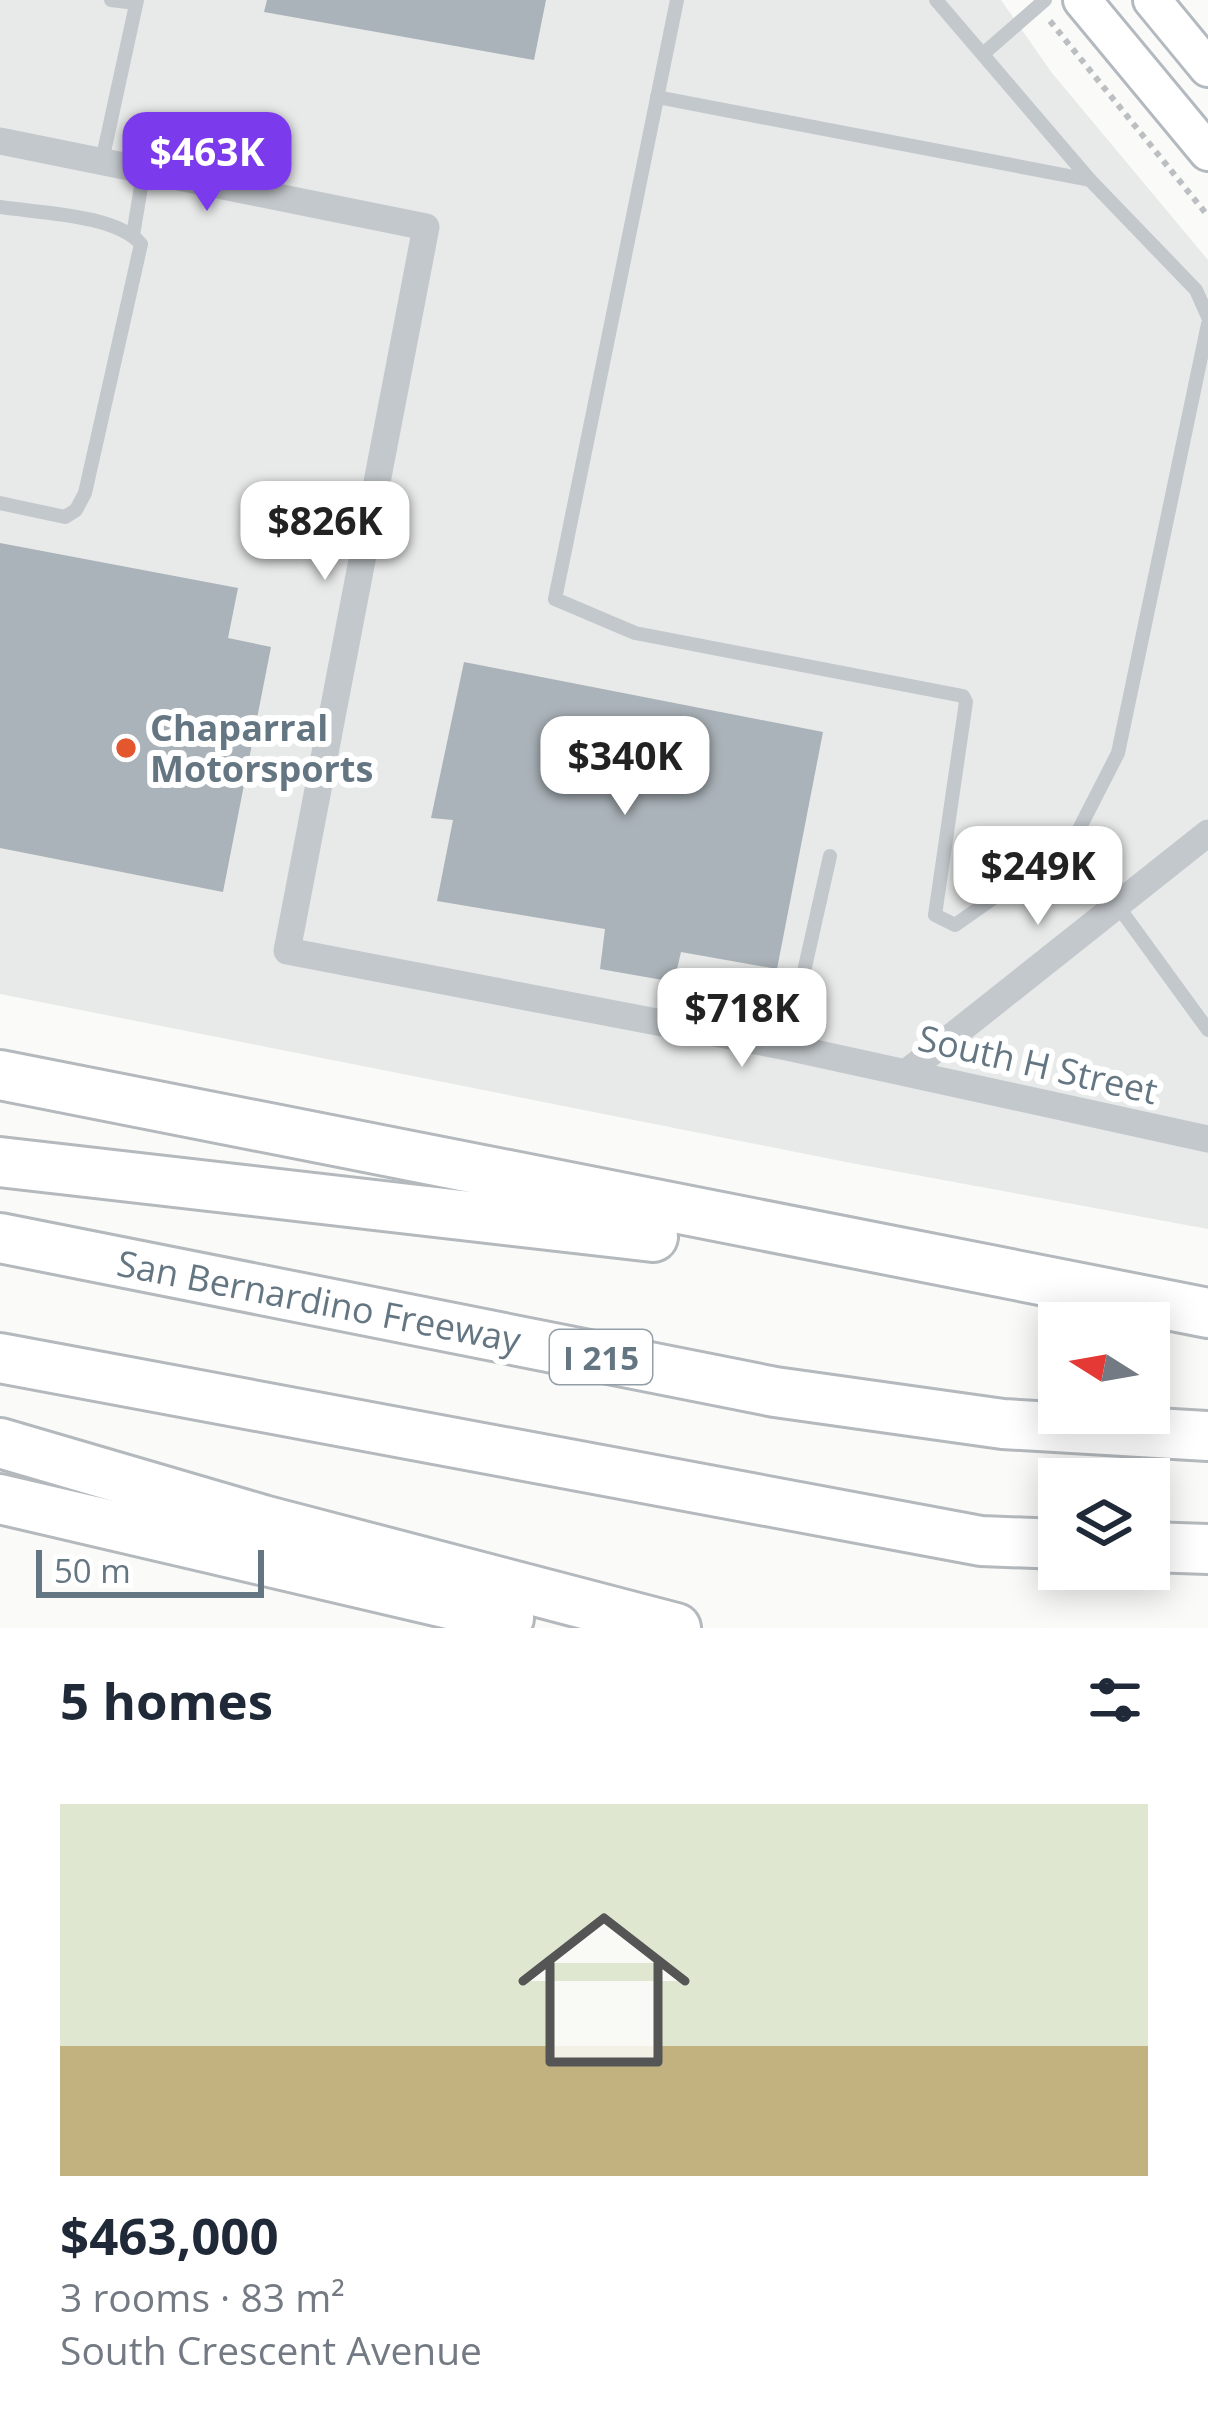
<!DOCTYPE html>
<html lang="en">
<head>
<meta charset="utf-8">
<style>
	:root { --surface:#fff; --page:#f6f6f7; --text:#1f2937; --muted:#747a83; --accent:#7c3aed }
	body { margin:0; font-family:"Open Sans",sans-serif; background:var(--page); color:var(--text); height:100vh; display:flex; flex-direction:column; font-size:45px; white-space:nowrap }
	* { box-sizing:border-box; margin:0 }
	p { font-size:39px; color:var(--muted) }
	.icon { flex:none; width:66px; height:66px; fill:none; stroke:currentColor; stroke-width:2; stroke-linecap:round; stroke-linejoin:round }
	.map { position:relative; height:1628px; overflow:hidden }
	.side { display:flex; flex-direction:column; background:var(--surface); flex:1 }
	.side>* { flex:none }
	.needle { width:78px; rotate:281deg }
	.tools { position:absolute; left:1038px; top:1302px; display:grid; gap:24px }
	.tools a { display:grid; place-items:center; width:132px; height:132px; border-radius:0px; background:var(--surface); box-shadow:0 6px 30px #0003; font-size:60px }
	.scale { position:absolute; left:36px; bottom:30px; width:228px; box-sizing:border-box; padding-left:12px; border:6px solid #657683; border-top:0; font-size:33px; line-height:42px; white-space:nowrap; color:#657683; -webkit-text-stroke:9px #fff; paint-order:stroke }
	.price { position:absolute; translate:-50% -102px; padding:0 27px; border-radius:24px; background:#fff; color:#222; font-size:39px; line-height:78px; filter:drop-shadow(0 3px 6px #0008) }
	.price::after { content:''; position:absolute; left:50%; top:72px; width:36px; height:27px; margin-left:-18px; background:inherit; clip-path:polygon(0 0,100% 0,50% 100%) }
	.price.current { background:var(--accent); color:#fff }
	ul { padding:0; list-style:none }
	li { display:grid; align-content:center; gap:24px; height:636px; padding:0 60px }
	li span { display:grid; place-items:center; height:372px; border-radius:0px; color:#555 }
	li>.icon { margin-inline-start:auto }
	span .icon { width:216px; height:216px; fill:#fffc; stroke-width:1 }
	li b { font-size:51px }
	h2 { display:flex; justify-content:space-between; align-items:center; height:144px; padding:0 60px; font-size:51px }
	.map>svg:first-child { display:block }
	.built { fill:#e8e9e9 }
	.building { fill:#aab3b9 }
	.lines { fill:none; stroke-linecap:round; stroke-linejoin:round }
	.secondary-casing { stroke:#b3babf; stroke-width:42 }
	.motorway-casing { stroke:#b4b9bd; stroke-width:54 }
	.path { stroke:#bbbfc2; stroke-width:6; stroke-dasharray:6 6; stroke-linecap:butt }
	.service { stroke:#c3c8cc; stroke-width:14 }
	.minor { stroke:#c3c8cc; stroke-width:27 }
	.secondary { stroke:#fff; stroke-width:36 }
	.motorway { stroke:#fff; stroke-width:48 }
	.poi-dot { fill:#e4572e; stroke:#fff; stroke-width:4.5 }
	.labels { text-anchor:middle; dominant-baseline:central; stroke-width:12; stroke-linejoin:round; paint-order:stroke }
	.shield { fill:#fff; stroke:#939fa8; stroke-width:3 }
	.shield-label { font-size:33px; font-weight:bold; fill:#657683 }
	.poi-label { font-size:36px; font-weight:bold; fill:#657683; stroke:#fff; text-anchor:start }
	.street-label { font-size:36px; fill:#657683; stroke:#fff }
</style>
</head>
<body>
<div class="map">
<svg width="1208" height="1628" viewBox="0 0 1208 1628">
	<rect width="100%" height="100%" fill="#fafaf8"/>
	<!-- built -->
	<path class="built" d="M 0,0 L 1001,0 L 1052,73 L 1208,260 L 1208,1229 L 851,1163 L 0,994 Z"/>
	<!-- building -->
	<g class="building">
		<path d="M 267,0 L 546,0 L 534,60 L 264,12 Z"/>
		<path d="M 0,543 L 238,588 L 228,638 L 271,647 L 223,892 L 0,848 Z"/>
		<path d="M 464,662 L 823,732 L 777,969 L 681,952 L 674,982 L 600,969 L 605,929 L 437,901 L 453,820 L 431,818 Z"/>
	</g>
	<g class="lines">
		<defs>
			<g id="secondary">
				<path d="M 1082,0 L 1208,152"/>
				<path d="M 1152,0 L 1208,68"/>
			</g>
			<g id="motorway">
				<path d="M 0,1075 L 1208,1313"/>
				<path d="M 0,1162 L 653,1237"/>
				<path d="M 0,1238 L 775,1392 L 1003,1424 L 1208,1436"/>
				<path d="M 0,1358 L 981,1541 L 1059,1544"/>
				<path d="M 0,1443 L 263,1520 L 676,1628"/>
				<path d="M 0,1499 L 509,1618"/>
				<path d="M 1149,1547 L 1208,1549"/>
			</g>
		</defs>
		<!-- secondary casing -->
		<use href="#secondary" class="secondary-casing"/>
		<!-- motorway casing -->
		<use href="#motorway" class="motorway-casing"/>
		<!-- path -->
		<path class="path" d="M 1050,21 L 1208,216"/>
		<!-- service -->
		<g class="service">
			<path d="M 111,0 L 136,3"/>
			<path d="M 677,0 L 555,599 L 635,633 L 963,696 L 966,702 L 935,915 L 955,925 L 1072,843 L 1118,753 L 1208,324"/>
			<path d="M 936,0 L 1090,180 L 1196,290 L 1208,317"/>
			<path d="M 983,54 L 1045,0"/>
			<path d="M 657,97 L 1090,180"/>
			<path d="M 102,161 L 137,0"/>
			<path d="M 0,207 C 38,213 115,214 141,244 L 85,493 L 76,510 L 65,517 L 0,503"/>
			<path d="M 133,235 L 144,169"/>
			<path d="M 1072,843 L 1208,1030"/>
			<path d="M 787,1047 L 830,856"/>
		</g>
		<!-- minor -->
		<g class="minor">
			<path d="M 0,141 L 426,227 L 287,951 L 787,1047 L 1208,1139"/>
			<path d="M 907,1072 L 1208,833"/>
		</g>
		<!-- secondary -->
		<use href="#secondary" class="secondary"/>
		<!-- motorway -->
		<use href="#motorway" class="motorway"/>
	</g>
	<!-- markers -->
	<circle class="poi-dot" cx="126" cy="748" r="12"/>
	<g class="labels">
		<!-- shield labels -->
		<rect class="shield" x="550" y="1330" width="102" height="54" rx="9"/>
		<g class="shield-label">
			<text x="601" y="1357">I 215</text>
		</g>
		<!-- poi labels -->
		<g class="poi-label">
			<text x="150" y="727">Chaparral<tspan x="150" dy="41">Motorsports</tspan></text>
		</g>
		<!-- street labels -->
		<g class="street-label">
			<text transform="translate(1038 1064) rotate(13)">South H Street</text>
			<text transform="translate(319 1301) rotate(11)">San Bernardino Freeway</text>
		</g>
	</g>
</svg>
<div class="tools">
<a><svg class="needle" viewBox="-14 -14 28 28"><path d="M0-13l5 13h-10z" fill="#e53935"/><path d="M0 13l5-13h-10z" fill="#747a83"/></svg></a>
<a><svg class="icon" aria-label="layers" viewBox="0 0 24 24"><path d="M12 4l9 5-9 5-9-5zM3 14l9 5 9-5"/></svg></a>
</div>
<div class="scale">50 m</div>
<b class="price current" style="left:207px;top:214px">$463K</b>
<b class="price" style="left:325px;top:583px">$826K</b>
<b class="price" style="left:625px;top:818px">$340K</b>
<b class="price" style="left:1038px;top:928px">$249K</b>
<b class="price" style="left:742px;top:1070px">$718K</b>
</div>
<section class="side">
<h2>5 homes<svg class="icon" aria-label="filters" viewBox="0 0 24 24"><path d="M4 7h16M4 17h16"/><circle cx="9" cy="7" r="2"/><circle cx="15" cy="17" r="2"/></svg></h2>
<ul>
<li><span style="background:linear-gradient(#dfe7d0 65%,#c2b280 0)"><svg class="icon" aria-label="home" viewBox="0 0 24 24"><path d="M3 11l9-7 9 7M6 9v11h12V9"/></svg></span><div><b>$463,000</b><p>3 rooms · 83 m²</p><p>South Crescent Avenue</p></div></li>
</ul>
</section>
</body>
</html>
